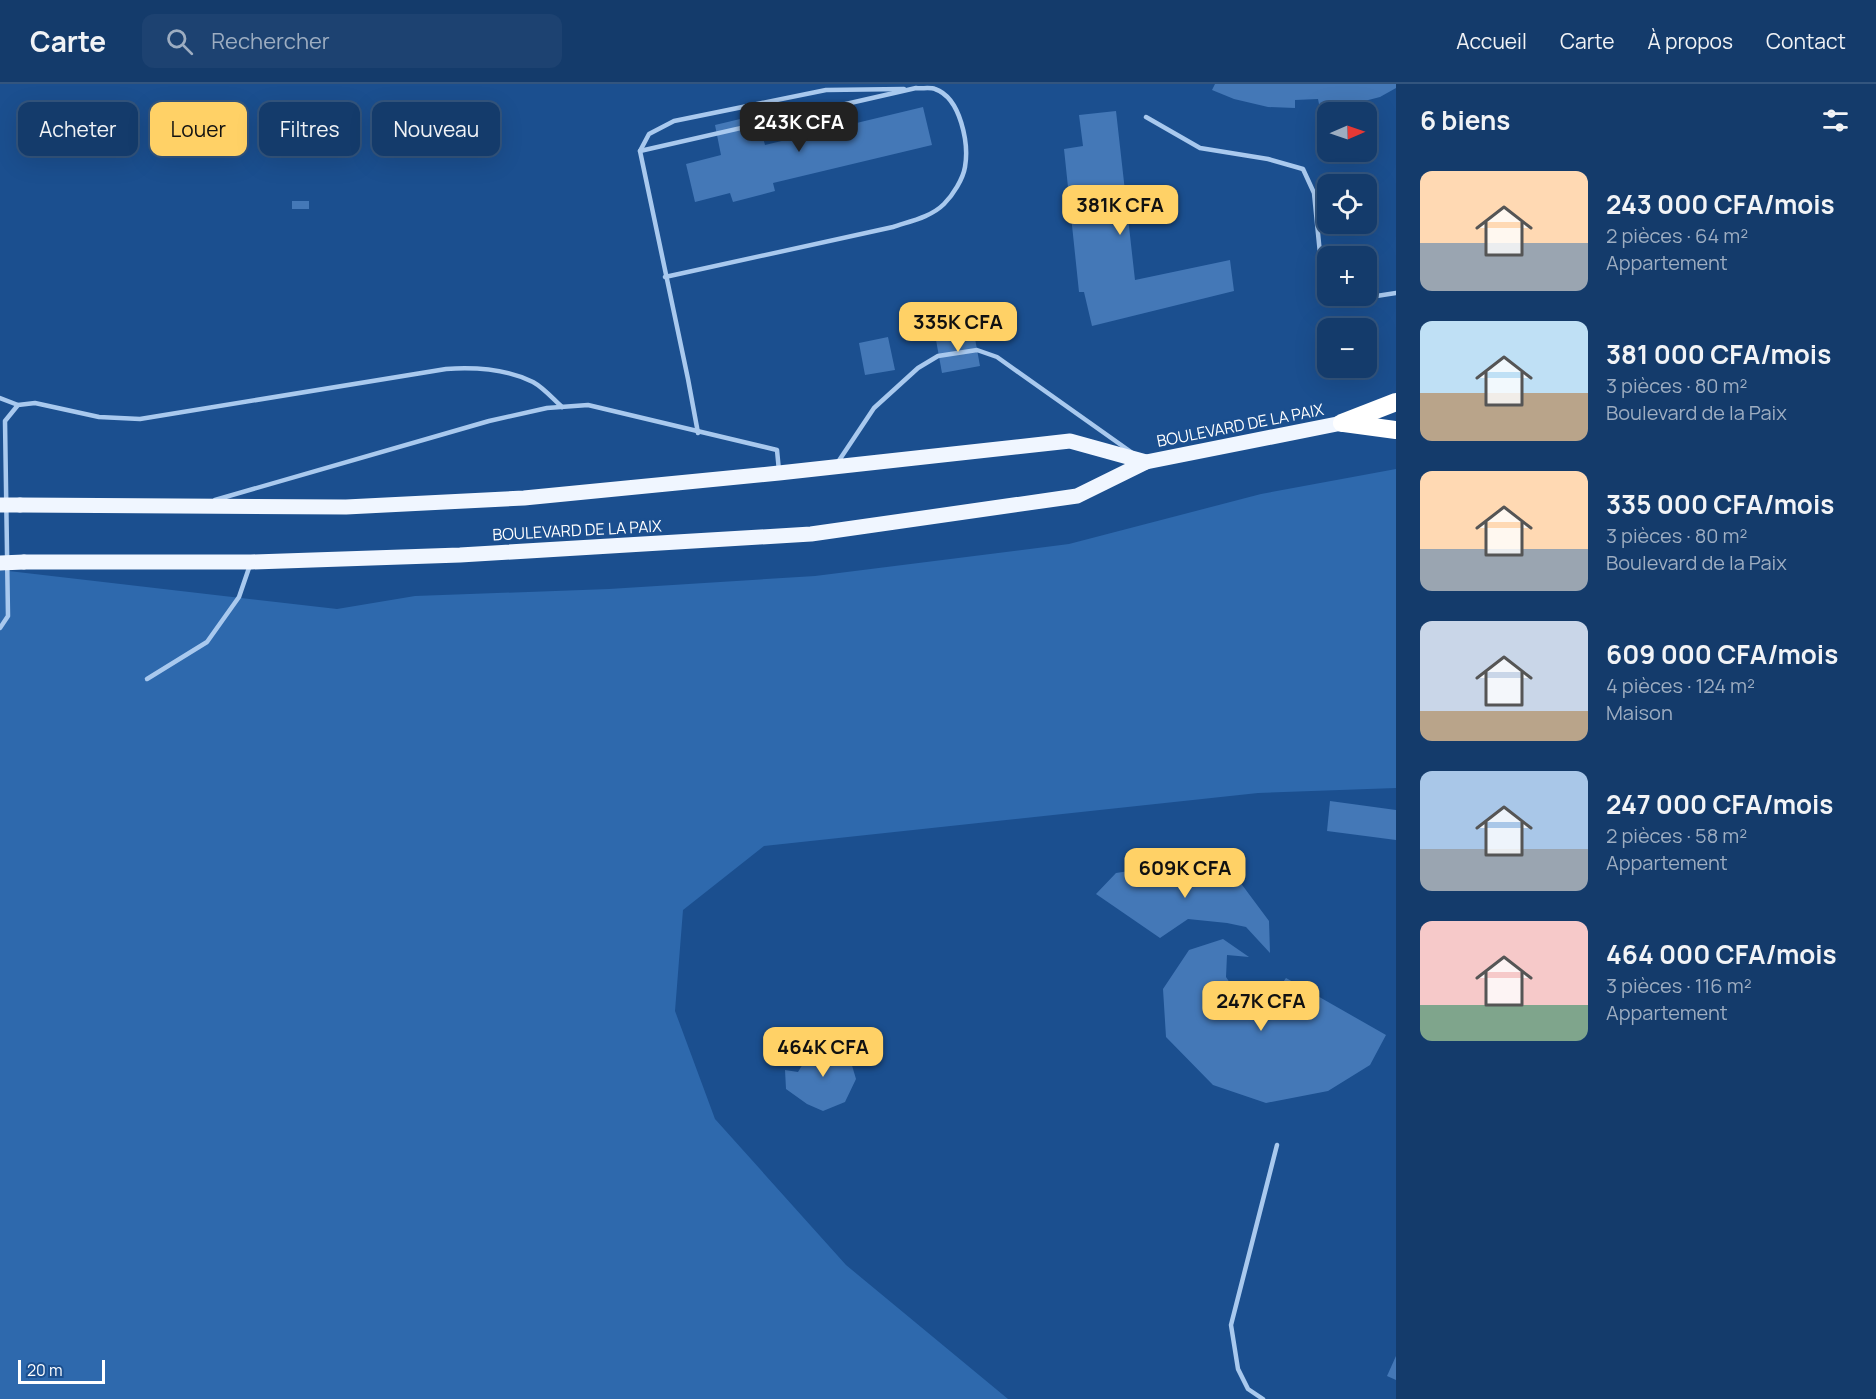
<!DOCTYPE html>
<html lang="fr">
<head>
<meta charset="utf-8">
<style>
	:root { --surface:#143b6b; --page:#1d4271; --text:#f1f3f6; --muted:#9dadc1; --line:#33557e; --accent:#ffd166 }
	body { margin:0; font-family:Manrope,sans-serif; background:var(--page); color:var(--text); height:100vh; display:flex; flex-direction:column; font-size:22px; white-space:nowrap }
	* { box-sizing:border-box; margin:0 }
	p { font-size:20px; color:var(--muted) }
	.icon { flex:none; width:33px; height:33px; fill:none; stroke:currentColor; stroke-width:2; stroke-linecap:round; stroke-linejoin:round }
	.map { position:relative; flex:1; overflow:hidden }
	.side { display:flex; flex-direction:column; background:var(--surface); width:480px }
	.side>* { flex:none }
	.hud { position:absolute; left:18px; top:18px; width:570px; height:54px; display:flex; gap:12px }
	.needle { width:39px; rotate:88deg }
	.tools { position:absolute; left:1317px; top:18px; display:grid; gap:12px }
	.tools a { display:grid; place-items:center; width:60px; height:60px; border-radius:12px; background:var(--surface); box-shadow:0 6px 24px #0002,0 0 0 2px var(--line); font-size:30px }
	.scale { position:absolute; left:18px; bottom:15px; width:87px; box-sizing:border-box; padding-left:6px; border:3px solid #fff; border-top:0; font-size:16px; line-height:21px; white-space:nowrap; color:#fff; -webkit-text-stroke:4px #1b4f8f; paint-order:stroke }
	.price { position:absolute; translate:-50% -51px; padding:0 14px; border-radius:12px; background:var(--accent); color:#111; font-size:20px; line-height:39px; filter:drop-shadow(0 2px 3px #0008) }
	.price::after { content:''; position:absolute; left:50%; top:36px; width:18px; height:14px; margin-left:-9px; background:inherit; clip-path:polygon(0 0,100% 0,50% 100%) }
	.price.selected { background:#222; color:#fff }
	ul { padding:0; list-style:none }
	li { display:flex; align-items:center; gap:18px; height:150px; padding:0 24px }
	li span { display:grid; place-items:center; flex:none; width:168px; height:120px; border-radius:12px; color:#555 }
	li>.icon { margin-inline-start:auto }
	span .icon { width:72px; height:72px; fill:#fffc; stroke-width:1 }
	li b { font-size:26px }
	h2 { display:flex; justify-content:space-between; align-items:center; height:72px; padding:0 24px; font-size:26px }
	.tag { padding:0 21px; border-radius:12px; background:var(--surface); box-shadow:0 6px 24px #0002,0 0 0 2px var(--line); font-size:21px; line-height:54px }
	.tag.selected { background:var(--accent); color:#111 }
	header { display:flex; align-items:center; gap:36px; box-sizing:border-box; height:84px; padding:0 30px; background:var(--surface); border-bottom:2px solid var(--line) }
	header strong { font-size:28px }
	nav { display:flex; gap:33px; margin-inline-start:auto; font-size:21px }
	.search { width:420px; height:54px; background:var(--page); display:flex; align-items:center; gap:15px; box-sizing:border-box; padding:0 21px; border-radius:12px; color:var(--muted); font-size:22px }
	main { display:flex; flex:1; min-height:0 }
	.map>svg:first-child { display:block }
	.green { fill:#2e69ad }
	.building { fill:#4478b7 }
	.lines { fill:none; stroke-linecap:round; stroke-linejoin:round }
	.lane { stroke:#a9c9ee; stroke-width:4.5 }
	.primary { stroke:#f0f6ff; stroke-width:15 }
	.highway { stroke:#fff; stroke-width:18 }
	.primary-bridge { stroke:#f0f6ff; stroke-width:15 }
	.labels { text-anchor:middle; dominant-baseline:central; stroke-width:5; stroke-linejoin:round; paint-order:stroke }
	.street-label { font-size:16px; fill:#fff; stroke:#1b4f8f }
</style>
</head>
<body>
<header>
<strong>Carte</strong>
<div class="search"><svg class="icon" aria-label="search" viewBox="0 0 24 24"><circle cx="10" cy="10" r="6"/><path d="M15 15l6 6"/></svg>Rechercher</div>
<nav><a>Accueil</a><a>Carte</a><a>À propos</a><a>Contact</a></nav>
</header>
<main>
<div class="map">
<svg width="1396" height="1315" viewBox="0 0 1396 1315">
	<rect width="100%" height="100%" fill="#1b4f8f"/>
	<!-- green -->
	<path class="green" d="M 1396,385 L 1396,704 L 1258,709 L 764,762 L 683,826 L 675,927 L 715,1035 L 846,1181 L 1008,1315 L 0,1315 L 0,486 L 337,525 L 415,512 L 609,505 L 815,492 L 1069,460 L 1261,410 Z"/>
	<!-- building -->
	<g class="building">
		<path d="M 1215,0 L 1396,0 L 1396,4 L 1380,13 L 1345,22 L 1320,25 L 1318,15 L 1295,16 L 1295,24 L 1268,23 L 1234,15 L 1212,6 Z"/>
		<path d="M 923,23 L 932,61 L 773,99 L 775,107 L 733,118 L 730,109 L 695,118 L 686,80 L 721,71 L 715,41 L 757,31 L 765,61 Z"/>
		<path d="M 1116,27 L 1135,196 L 1230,176 L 1234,207 L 1092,242 L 1084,208 L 1079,208 L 1064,65 L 1083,62 L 1079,31 Z"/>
		<rect x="292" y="117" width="17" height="8"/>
		<path d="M 974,249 L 980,282 L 942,289 L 936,256 Z"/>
		<path d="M 888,253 L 895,286 L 865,291 L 859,259 Z"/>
		<path d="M 1330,717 L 1396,726 L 1396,756 L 1327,747 Z"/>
		<path d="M 1181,779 L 1234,790 L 1269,837 L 1270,869 L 1246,843 L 1227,839 L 1188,835 L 1160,854 L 1096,810 L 1116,789 Z"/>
		<path d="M 1223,855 L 1249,873 L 1227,871 L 1226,893 L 1242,917 L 1272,914 L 1286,894 L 1386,951 L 1370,981 L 1328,1007 L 1266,1019 L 1213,1001 L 1166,953 L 1163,905 L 1189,866 Z"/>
		<path d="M 826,960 L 848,968 L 856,995 L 845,1018 L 823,1027 L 807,1020 L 786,1005 L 785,986 L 798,988 L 809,970 Z"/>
		<path d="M 1396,1272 L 1396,1296 L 1387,1292 Z"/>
	</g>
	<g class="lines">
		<!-- lane -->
		<g class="lane">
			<path d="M 1146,33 L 1200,64 L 1268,75 L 1303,85 L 1314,109 L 1325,220 L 1396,209"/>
			<path d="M 640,67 L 916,4 C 921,5 930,3 935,5 C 961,14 969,60 965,83 C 963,95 953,111 944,120 C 931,133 911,137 893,143 L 665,193"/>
			<path d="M 0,314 L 18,321"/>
			<path d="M 698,349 L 688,295 L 640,67 L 649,50 L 674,37 L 826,6 L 904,5"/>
			<path d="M 838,378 L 874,324 L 918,284 L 938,272 L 977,266 L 997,273 L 1131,368"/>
			<path d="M 215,416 L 489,337 L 547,324 L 588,321 L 777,366 L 779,387"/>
			<path d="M 0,544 L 8,532 L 5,337 L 18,321 L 35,319 L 99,333 L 140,335 L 446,285 C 475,283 507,285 533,298 C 544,304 553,315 562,323"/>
			<path d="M 147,595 L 207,558 L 239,513 L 250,481"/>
			<path d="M 1263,1315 L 1248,1305 L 1238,1285 L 1231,1241 L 1277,1061"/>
		</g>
		<!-- primary -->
		<g class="primary">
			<path d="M 20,421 L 346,423 L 524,414 L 779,389 L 1070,357 L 1146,378"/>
			<path d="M 24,478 L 251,478 L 460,471 L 811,450 L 1077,412 L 1146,378 L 1342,339"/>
		</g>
		<!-- highway -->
		<g class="highway">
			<path d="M 1342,339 L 1396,318"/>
			<path d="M 1344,339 L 1396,346"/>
		</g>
		<!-- primary-bridge -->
		<g class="primary-bridge">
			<path d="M 0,421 L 20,421"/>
			<path d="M 0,479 L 24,478"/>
		</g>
	</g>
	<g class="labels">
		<!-- street labels -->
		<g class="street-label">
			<text transform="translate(1240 341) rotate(-11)">BOULEVARD DE LA PAIX</text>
			<text transform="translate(577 446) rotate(-3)">BOULEVARD DE LA PAIX</text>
		</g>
	</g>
</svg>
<div class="tools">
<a><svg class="needle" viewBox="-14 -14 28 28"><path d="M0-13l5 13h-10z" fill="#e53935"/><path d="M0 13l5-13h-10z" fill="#9dadc1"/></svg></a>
<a><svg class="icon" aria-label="locate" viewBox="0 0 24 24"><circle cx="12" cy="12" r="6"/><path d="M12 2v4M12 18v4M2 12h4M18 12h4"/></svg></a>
<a>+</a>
<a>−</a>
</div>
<div class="scale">20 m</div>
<b class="price selected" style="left:799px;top:69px">243K CFA</b>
<b class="price" style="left:1120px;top:152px">381K CFA</b>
<b class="price" style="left:958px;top:269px">335K CFA</b>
<b class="price" style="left:1185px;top:815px">609K CFA</b>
<b class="price" style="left:1261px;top:948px">247K CFA</b>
<b class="price" style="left:823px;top:994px">464K CFA</b>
<div class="hud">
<a class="tag">Acheter</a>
<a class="tag selected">Louer</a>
<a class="tag">Filtres</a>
<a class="tag">Nouveau</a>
</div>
</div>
<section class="side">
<h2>6 biens<svg class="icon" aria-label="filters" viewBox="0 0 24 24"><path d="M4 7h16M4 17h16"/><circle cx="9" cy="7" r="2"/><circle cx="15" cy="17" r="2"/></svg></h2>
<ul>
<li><span style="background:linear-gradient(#ffd9b3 60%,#9aa5b1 0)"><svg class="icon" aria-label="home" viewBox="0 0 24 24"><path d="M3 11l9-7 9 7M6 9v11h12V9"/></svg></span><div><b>243 000 CFA/mois</b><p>2 pièces · 64 m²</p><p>Appartement</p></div></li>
<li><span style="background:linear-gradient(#bfe0f5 60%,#b9a48a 0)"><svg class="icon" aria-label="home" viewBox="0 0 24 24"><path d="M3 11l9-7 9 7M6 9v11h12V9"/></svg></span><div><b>381 000 CFA/mois</b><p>3 pièces · 80 m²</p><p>Boulevard de la Paix</p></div></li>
<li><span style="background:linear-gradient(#ffd9b3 65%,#9aa5b1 0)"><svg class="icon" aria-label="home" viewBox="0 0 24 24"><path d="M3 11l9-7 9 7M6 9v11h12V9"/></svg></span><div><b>335 000 CFA/mois</b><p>3 pièces · 80 m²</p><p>Boulevard de la Paix</p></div></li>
<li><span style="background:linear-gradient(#c9d6e8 75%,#b9a48a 0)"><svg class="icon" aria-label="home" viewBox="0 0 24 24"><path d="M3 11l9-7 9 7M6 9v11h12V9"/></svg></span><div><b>609 000 CFA/mois</b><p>4 pièces · 124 m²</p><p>Maison</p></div></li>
<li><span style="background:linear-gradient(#a9c7e8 65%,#9aa5b1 0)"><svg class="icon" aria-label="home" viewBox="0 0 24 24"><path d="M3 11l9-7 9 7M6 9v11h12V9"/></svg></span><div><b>247 000 CFA/mois</b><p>2 pièces · 58 m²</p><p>Appartement</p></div></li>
<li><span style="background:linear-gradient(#f6c9c9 70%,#7fa58c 0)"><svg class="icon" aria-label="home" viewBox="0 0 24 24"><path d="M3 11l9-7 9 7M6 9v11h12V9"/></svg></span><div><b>464 000 CFA/mois</b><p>3 pièces · 116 m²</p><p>Appartement</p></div></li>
</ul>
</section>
</main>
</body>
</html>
